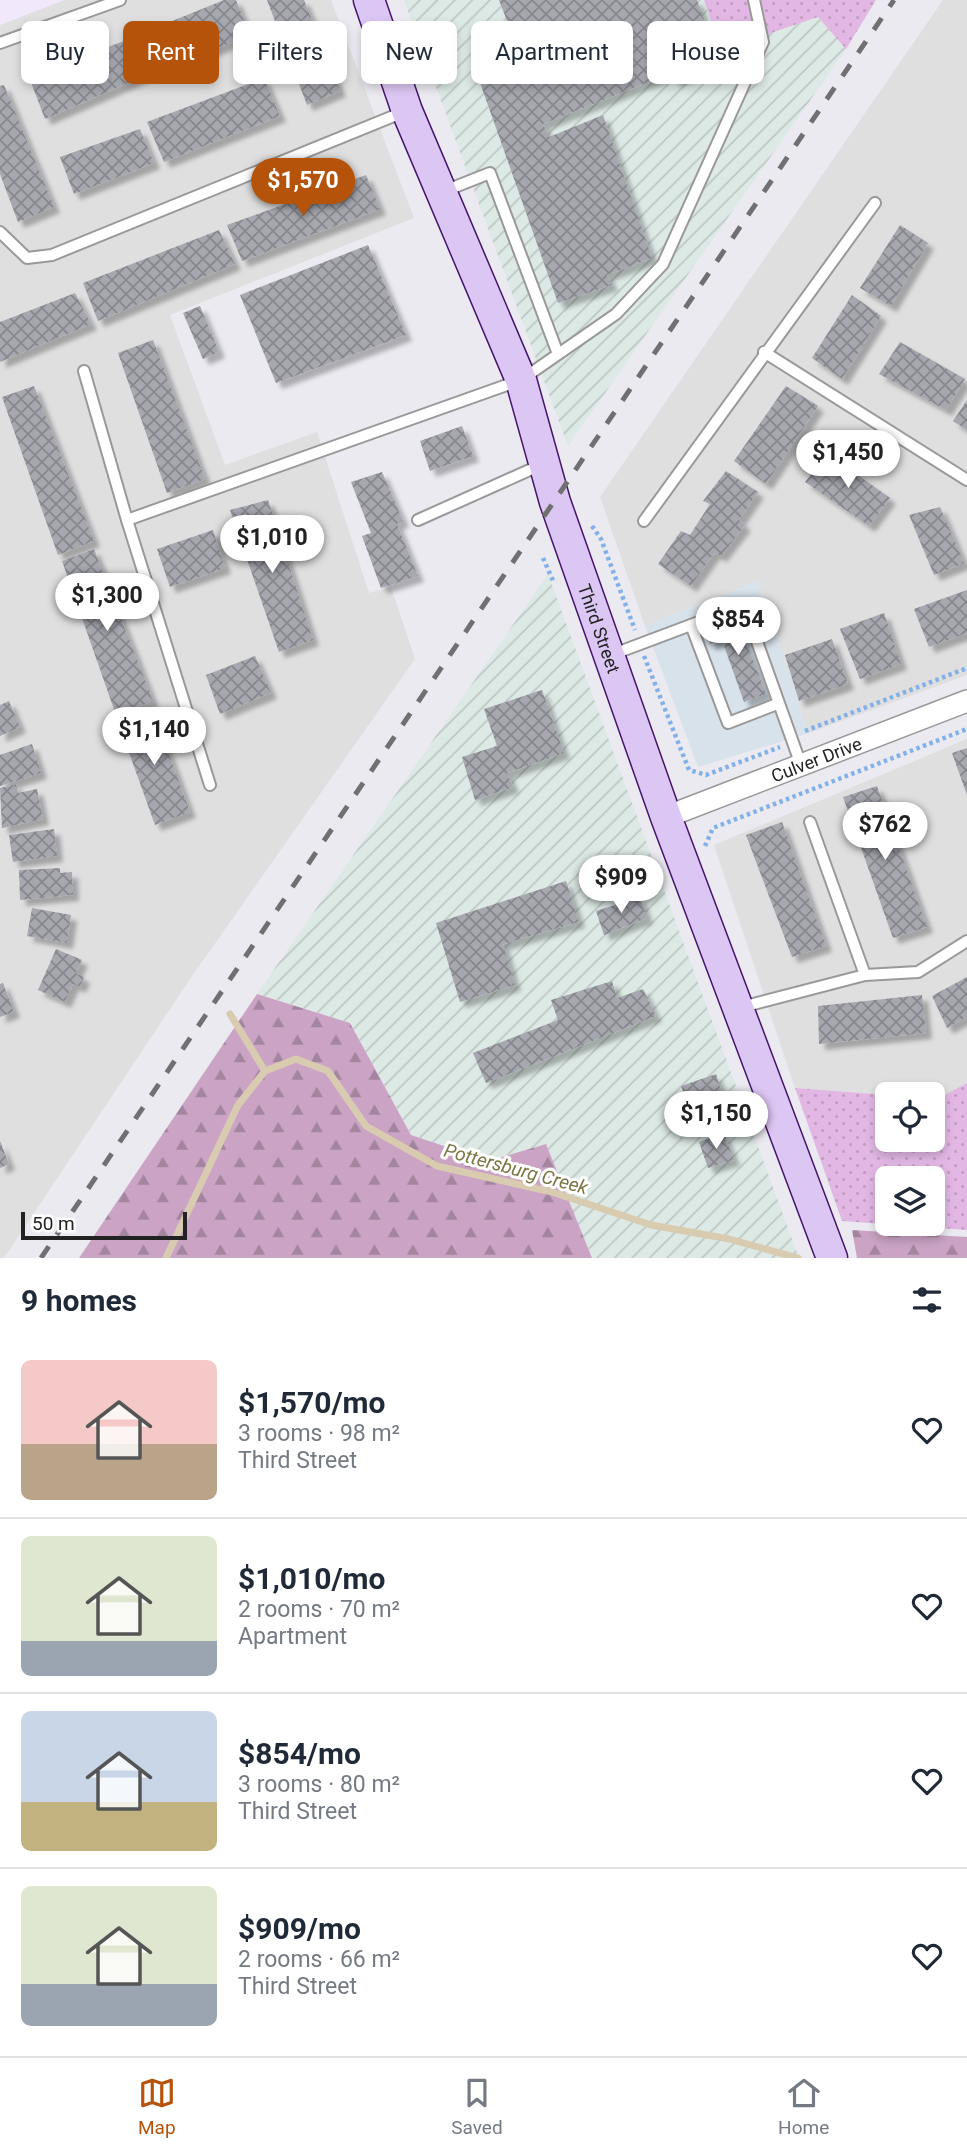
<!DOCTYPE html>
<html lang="en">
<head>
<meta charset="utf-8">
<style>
	:root { --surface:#fff; --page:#f6f6f7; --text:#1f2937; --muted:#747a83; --line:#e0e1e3; --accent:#b45309 }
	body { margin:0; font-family:Roboto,sans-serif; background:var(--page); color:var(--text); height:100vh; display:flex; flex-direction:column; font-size:26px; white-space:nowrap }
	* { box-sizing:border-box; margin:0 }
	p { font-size:23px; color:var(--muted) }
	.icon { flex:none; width:38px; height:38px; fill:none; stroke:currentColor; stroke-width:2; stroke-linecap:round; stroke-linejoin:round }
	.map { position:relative; height:1258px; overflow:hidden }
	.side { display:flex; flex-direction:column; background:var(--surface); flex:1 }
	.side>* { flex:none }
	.top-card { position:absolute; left:21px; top:21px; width:926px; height:63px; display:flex; gap:14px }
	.buttons { position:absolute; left:875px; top:1082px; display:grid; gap:14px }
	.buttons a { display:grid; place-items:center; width:70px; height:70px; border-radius:10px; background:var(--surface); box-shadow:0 4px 10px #0003; font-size:35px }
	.scale { position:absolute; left:21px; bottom:18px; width:166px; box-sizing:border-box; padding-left:7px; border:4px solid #222; border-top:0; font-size:19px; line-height:24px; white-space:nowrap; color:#222; -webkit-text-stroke:5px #fff; paint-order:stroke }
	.price { position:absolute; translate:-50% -60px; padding:0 16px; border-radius:24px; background:#fff; color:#222; font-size:23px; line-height:46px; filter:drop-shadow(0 2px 4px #0008) }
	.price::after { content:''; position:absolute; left:50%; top:42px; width:21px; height:16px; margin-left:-10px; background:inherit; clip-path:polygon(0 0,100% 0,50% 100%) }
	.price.on { background:var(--accent); color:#fff }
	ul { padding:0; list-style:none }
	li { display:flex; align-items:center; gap:21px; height:175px; padding:0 21px }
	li+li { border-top:2px solid var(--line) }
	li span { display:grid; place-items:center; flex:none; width:196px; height:140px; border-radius:10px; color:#555 }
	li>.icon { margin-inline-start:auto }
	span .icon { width:84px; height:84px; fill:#fffc; stroke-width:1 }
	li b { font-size:30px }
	h2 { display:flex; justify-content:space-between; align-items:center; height:84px; padding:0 21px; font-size:30px }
	.chip { padding:0 24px; border-radius:10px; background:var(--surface); box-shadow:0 4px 10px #0003; font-size:24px; line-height:63px }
	.chip.on { background:var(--accent); color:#fff }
	.dock { display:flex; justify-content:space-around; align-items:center; height:98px; border-top:2px solid var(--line); background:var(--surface); font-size:19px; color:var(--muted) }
	.dock a { display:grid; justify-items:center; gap:4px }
	.dock .on { color:var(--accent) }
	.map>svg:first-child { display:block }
	.residential { fill:#dfdfe0 }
	.commercial { fill:#d8e2eb }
	.industrial { fill:url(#industrial-furrows) }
	.education { fill:#f1e8fc }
	.grass { fill:url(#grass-dots); fill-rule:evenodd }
	.forest { fill:url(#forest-firs) }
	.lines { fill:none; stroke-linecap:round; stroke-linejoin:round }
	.stream { stroke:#d9cbb0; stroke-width:7 }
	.building { fill:url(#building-cross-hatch); filter:url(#shadow) }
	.lane-casing { stroke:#999; stroke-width:14 }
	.street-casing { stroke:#999; stroke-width:24 }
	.secondary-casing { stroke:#46146e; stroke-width:33 }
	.path { stroke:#82b1e9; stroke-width:4.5; stroke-dasharray:3.5 3.5; stroke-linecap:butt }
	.lane { stroke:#fff; stroke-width:10 }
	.street { stroke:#fff; stroke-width:21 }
	.secondary { stroke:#dcc6f3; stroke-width:30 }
	.rail { stroke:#707070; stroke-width:5; stroke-dasharray:14 14; stroke-linecap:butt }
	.labels { text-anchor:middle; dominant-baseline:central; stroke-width:6; stroke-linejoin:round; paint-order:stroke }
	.street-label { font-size:18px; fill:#222; stroke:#fff }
	.water-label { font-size:19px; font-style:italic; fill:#7a7643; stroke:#fff }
</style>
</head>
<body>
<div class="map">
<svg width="967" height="1258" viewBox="0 0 967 1258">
	<defs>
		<pattern id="industrial-furrows" width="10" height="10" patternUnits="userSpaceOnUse" patternTransform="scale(1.75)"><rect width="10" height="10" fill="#dde9e5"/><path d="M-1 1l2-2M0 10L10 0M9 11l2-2" fill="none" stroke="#bdc8c4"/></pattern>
		<pattern id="grass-dots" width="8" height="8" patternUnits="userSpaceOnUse" patternTransform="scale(1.75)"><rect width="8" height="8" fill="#e2b7e4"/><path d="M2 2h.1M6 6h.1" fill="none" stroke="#c29dc3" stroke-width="1.8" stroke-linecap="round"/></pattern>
		<pattern id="forest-firs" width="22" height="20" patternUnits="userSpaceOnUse" patternTransform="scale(1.75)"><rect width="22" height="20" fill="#cba4c5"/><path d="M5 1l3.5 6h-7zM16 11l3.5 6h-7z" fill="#a485a0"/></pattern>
		<pattern id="building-cross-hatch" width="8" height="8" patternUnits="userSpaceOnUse" patternTransform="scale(1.75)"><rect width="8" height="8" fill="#a6a7af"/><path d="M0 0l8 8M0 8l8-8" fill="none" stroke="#87888e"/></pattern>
		<filter id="shadow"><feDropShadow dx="6" dy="6" stdDeviation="2" flood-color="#0004"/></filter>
	</defs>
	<rect width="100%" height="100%" fill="#ebeaf1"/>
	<!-- residential -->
	<g class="residential">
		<path d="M 64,0 L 331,0 L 414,218 L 170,315 L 225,465 L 317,432 L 369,593 L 391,587 L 415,659 L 190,979 L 4,1258 L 0,1258 L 0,25 Z"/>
		<path d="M 943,0 L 967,0 L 967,675 L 809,733 L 758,581 L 645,626 L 600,497 Z"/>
		<path d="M 967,739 L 967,1083 L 939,1098 L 933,1098 L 933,1094 L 887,1095 L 795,1088 L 714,845 Z"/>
	</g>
	<!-- commercial -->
	<path class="commercial" d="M 758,581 L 809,733 L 698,767 L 645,626 Z"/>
	<!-- industrial -->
	<g class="industrial">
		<path d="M 404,0 L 704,0 L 721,50 L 818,17 L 846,49 L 568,446 Z"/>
		<path d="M 548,574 L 799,1258 L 592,1258 L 546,1144 L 489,1161 L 411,1135 L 350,1023 L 257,994 Z"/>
	</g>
	<!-- education -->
	<path class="education" d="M 0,0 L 64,0 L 0,25 Z"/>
	<!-- grass -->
	<g class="grass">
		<path d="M 704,0 L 876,0 L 846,49 L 818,17 L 721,50 Z"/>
		<path d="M 967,1083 L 967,1230 L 842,1221 L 795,1088 L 887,1095 L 887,1139 L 933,1139 L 933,1098 L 939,1098 ZM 887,1178 L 933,1178 L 933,1223 L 887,1223 Z"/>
	</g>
	<!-- forest -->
	<g class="forest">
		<path d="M 257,994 L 350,1023 L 411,1135 L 489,1161 L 546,1144 L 592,1258 L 79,1258 Z"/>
		<path d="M 852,1230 L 967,1237 L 967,1258 L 857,1258 Z"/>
	</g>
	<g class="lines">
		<!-- stream -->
		<g class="stream">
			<path d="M 230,1014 L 265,1071"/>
			<path d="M 166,1258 L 238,1105 L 265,1071 L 296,1059 L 328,1071 L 366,1126 L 437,1166 L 552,1192 L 651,1225 L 729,1239 L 798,1258"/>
		</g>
	</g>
	<!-- building -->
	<g class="building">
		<path d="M 224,0 L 236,0 L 250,35 L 171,67 L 155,28 Z"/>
		<path d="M 267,0 L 304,0 L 340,91 L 307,105 Z"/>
		<path d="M 499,0 L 697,0 L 721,65 L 674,81 L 671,73 L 543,124 L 549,137 L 603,115 L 652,258 L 607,275 L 612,285 L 558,303 L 473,63 L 517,47 Z"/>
		<path d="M 145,33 L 160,69 L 45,119 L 29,77 Z"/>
		<path d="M 264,78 L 280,116 L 164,162 L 147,122 Z"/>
		<path d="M 4,85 L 54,207 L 18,222 L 0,174 L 0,86 Z"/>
		<path d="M 140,129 L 154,163 L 74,194 L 60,157 Z"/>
		<path d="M 366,175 L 380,209 L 242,261 L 227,225 Z"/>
		<path d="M 900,225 L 928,243 L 891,306 L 860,288 Z"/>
		<path d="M 219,230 L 235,264 L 98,321 L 83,283 Z"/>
		<path d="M 368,245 L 406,335 L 276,383 L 240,295 Z"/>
		<path d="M 75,293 L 91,324 L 0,362 L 0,322 Z"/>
		<path d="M 852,295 L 881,316 L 842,379 L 812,358 Z"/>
		<path d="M 200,306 L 219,352 L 203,359 L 183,313 Z"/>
		<path d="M 153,340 L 205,479 L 167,493 L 118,353 Z"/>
		<path d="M 900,342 L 965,379 L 946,410 L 879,374 Z"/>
		<path d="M 34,386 L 94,541 L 58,555 L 2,397 Z"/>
		<path d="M 786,386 L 818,406 L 766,484 L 734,461 Z"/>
		<path d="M 967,400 L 967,430 L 953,421 Z"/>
		<path d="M 462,426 L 473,456 L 430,471 L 420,441 Z"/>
		<path d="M 827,453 L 890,498 L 869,526 L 805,482 Z"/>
		<path d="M 726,471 L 758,492 L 739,520 L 745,525 L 721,556 L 714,553 L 691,586 L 658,564 L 681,531 L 690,535 L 710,504 L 703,501 Z"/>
		<path d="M 382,472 L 403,521 L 397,524 L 418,576 L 381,588 L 362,536 L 371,533 L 351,482 Z"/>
		<path d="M 268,500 L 313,640 L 279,652 L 230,510 Z"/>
		<path d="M 940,507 L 964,563 L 934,575 L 909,515 Z"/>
		<path d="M 213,530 L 225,568 L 170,587 L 157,549 Z"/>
		<path d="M 94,549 L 153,701 L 116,715 L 62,561 Z"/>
		<path d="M 967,590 L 967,633 L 929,647 L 914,609 Z"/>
		<path d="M 884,613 L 901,664 L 860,679 L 840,629 Z"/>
		<path d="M 736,616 L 766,694 L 744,702 L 722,640 L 710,644 L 704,628 Z"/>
		<path d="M 832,639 L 848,684 L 799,701 L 785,655 Z"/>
		<path d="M 255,656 L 271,693 L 220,714 L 206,675 Z"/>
		<path d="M 542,690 L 564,753 L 507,773 L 513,787 L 475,800 L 462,757 L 497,746 L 484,709 Z"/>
		<path d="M 9,701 L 20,727 L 0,736 L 0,705 Z"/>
		<path d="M 153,710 L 190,812 L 155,825 L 118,722 Z"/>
		<path d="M 32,744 L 41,773 L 0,786 L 0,755 Z"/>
		<path d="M 967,748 L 967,795 L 952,753 Z"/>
		<path d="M 16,784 L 18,793 L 37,789 L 43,819 L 2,828 L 0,788 Z"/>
		<path d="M 877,786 L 927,927 L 893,938 L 843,797 Z"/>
		<path d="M 782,822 L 826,946 L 792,957 L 746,835 Z"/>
		<path d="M 54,829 L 57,856 L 13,862 L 9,835 Z"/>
		<path d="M 60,868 L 60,873 L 72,872 L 73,895 L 20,900 L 19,870 Z"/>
		<path d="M 566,881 L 579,922 L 503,944 L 515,985 L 460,1002 L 436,923 Z"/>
		<path d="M 640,897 L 647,918 L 604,935 L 596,911 Z"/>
		<path d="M 32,908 L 71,915 L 67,943 L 27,936 Z"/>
		<path d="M 56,949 L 82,960 L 76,973 L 84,977 L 80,987 L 73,984 L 65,1002 L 38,990 Z"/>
		<path d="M 967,977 L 967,1017 L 947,1028 L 932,996 Z"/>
		<path d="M 612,981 L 617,998 L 643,989 L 656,1016 L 486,1083 L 473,1053 L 558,1020 L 551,1000 Z"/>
		<path d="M 3,983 L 14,1012 L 0,1017 L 0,984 Z"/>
		<path d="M 922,995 L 926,1033 L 819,1044 L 818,1006 Z"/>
		<path d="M 716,1074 L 726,1106 L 692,1118 L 681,1086 Z"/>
		<path d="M 724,1133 L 734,1160 L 708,1168 L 699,1142 Z"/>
		<path d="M 0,1141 L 9,1164 L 0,1168 Z"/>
	</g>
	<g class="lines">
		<defs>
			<g id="lane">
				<path d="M 0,43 L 120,0"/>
				<path d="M 442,192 L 490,173 L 558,354"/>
				<path d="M 0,232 L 27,258 L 52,255 L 406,111"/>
				<path d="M 764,352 L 967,480"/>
				<path d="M 84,371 L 127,520 L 210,785"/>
				<path d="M 127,520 L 521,380 L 616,314 L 663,264 L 763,42 L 754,0"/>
				<path d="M 418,520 L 543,464"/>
				<path d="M 644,521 L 875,203"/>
				<path d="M 691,625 L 728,723 L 777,704"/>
				<path d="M 611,655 L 744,605 L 801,765"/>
				<path d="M 810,822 L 865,975"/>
				<path d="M 738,1008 L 865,975 L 918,972 L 967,941"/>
			</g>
			<g id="street">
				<path id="s1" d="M 666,817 L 967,701"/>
			</g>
			<g id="secondary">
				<path id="s2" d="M 369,0 L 407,111 L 521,380 L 555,502 L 666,817 L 832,1258"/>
			</g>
		</defs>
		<!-- lane casing -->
		<use href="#lane" class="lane-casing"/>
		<!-- street casing -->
		<use href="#street" class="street-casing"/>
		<!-- secondary casing -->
		<use href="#secondary" class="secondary-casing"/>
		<!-- path -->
		<g class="path">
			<path d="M 592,526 L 601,539 L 635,630"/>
			<path d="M 543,558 L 554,583"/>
			<path d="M 644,656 L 689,770 L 706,775 L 780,747"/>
			<path d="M 805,731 L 967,668"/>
			<path d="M 705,846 L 713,828 L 967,729"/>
		</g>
		<!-- lane -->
		<use href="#lane" class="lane"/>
		<!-- street -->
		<use href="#street" class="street"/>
		<!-- secondary -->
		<use href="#secondary" class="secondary"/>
		<!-- rail -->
		<path class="rail" d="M 41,1258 L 894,0"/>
	</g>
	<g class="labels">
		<!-- street labels -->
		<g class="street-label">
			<text stroke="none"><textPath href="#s2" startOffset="670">Third Street</textPath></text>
			<text stroke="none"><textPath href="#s1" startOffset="161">Culver Drive</textPath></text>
		</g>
		<!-- water labels -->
		<g class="water-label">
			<text transform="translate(516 1169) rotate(15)">Pottersburg Creek</text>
		</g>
	</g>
</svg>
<div class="buttons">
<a><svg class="icon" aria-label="locate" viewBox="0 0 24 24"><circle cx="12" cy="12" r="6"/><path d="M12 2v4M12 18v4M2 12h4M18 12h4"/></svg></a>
<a><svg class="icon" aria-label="layers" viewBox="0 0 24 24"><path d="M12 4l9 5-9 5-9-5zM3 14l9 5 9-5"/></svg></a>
</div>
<div class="scale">50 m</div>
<b class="price on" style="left:303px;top:218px">$1,570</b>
<b class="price" style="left:848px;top:490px">$1,450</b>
<b class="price" style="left:272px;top:575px">$1,010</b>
<b class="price" style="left:107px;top:633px">$1,300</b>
<b class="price" style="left:738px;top:657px">$854</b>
<b class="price" style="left:154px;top:767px">$1,140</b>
<b class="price" style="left:885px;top:862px">$762</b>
<b class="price" style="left:621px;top:915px">$909</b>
<b class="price" style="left:716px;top:1151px">$1,150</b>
<div class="top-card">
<a class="chip">Buy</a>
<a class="chip on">Rent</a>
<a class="chip">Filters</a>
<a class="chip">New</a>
<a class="chip">Apartment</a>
<a class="chip">House</a>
</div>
</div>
<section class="side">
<h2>9 homes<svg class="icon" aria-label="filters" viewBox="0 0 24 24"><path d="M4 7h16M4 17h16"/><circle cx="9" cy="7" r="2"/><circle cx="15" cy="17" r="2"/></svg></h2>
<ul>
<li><span style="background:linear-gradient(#f6c9c9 60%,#b9a48a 0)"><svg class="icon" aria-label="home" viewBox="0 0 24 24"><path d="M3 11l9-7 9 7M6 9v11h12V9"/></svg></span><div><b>$1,570/mo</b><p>3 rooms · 98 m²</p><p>Third Street</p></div><svg class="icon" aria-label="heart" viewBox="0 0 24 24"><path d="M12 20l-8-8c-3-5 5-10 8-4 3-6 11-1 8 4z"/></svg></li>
<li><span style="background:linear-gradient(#dfe7d0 75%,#9aa5b1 0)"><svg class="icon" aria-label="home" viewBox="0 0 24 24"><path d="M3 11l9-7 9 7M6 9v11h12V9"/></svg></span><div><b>$1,010/mo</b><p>2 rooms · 70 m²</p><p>Apartment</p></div><svg class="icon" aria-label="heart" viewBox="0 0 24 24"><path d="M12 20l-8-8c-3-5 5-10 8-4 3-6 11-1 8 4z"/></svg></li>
<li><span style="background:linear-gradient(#c9d6e8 65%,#c2b280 0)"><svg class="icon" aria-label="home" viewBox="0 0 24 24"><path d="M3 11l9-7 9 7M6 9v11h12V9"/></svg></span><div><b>$854/mo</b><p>3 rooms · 80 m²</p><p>Third Street</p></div><svg class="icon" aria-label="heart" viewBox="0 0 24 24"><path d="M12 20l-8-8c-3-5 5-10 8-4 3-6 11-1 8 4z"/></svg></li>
<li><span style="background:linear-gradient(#dfe7d0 70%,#9aa5b1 0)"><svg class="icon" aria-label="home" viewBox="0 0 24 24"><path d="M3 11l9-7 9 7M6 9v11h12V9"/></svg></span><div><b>$909/mo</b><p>2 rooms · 66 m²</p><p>Third Street</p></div><svg class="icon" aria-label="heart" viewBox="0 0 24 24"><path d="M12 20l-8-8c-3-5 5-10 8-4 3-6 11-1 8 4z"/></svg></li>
</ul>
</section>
<nav class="dock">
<a class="on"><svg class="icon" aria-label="map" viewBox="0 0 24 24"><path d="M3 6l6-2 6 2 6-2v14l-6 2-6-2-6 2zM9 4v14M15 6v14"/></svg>Map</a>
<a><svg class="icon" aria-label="saved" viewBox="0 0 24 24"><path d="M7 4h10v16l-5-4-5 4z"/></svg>Saved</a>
<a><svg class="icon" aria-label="home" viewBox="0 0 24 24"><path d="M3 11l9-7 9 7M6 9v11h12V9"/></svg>Home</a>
</nav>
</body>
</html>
